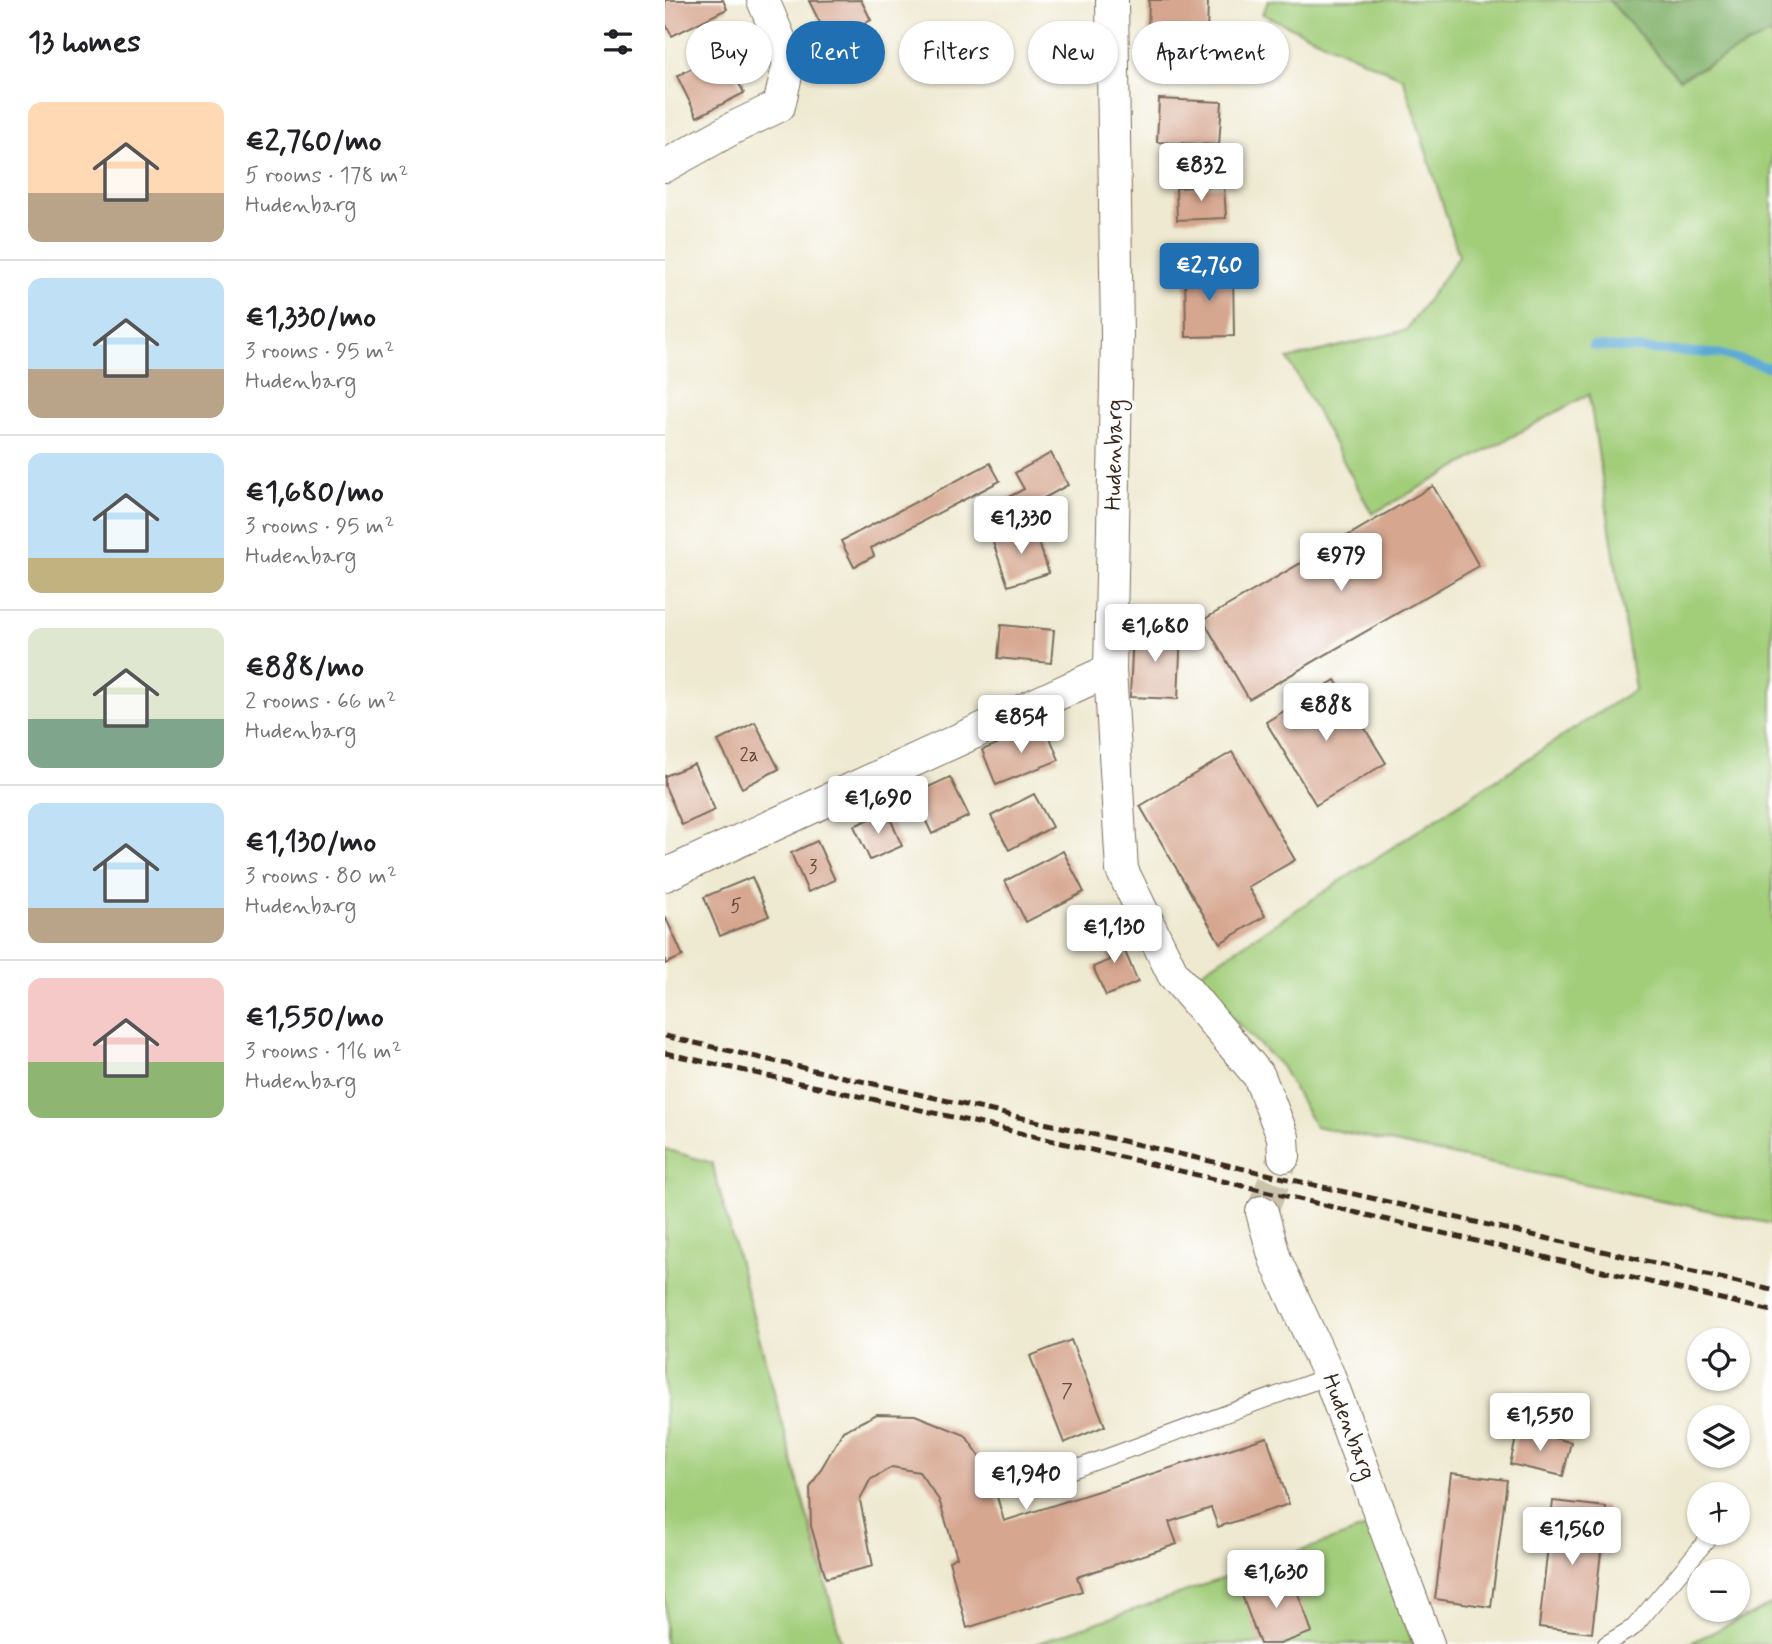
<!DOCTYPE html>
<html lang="en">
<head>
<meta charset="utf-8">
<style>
	:root { --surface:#fff; --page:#f6f6f6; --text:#202124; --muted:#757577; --line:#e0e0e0; --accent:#1f6fb2 }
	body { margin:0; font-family:Mynerve,sans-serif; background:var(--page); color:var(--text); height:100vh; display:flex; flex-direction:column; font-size:26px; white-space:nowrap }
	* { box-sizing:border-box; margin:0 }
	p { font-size:23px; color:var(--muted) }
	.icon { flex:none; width:38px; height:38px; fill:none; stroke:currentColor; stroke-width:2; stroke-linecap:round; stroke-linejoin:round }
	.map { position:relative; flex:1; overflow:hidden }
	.sheet { display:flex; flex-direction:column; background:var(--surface); width:665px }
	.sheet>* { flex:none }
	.top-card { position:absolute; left:21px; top:21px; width:665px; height:63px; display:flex; gap:14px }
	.controls { position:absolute; left:1022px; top:1328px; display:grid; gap:14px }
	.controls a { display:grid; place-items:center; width:63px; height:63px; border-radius:50%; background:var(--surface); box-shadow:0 2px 5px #0004; font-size:35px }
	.price { position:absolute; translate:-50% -60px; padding:0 16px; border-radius:7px; background:#fff; color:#222; font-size:23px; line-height:46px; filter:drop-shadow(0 2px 4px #0008) }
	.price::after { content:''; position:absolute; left:50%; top:42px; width:21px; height:16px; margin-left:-10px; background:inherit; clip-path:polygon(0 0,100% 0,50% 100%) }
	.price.selected { background:var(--accent); color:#fff }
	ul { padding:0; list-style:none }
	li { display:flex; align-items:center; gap:21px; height:175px; padding:0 28px }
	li+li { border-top:2px solid var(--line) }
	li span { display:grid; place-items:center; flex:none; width:196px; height:140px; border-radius:14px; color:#555 }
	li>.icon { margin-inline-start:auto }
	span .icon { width:84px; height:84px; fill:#fffc; stroke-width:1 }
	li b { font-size:30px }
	h2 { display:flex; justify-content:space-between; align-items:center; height:84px; padding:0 28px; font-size:30px }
	.tag { padding:0 24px; border-radius:32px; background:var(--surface); box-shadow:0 2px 5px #0004; font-size:24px; line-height:63px }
	.tag.selected { background:var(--accent); color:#fff }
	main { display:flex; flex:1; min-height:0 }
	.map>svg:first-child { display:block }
	.green { fill:#a2ce7a; stroke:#6e7c4c; stroke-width:2 }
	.forest { fill:#81b16a; stroke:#5e6e44; stroke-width:2 }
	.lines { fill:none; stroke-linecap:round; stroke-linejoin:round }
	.stream { stroke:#5ba9d4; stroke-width:9 }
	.building { fill:#d6a68f }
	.street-tunnel { stroke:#cac3ac; stroke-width:32; stroke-dasharray:32 16; stroke-linecap:butt }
	.lane-casing { stroke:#7a6d5c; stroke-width:18 }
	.street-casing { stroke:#7a6d5c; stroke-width:34 }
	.lane { stroke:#fff; stroke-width:16 }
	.street { stroke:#fff; stroke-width:32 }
	.rail { stroke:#3b2a1e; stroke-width:5; stroke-dasharray:10 5; stroke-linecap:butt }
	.labels { text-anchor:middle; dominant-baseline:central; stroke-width:7; stroke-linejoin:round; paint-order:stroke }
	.number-label { font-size:19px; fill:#62493a }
	.street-label { font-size:23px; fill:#3b2a1e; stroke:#fff }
</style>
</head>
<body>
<main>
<section class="sheet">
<h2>13 homes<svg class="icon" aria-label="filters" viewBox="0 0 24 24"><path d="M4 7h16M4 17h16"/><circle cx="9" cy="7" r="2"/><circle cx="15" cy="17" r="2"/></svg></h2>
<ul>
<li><span style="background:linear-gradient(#ffd9b3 65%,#b9a48a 0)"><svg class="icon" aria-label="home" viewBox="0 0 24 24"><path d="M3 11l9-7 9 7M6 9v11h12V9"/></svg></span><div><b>€2,760/mo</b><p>5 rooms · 178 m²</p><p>Hudenbarg</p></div></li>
<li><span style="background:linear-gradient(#bfe0f5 65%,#b9a48a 0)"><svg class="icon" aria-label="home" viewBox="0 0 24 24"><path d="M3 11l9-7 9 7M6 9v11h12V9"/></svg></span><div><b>€1,330/mo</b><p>3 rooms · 95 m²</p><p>Hudenbarg</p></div></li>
<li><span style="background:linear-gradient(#bfe0f5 75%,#c2b280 0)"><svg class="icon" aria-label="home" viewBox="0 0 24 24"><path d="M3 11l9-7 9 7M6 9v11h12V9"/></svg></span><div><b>€1,680/mo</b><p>3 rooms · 95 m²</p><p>Hudenbarg</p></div></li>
<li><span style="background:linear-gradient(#dfe7d0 65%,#7fa58c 0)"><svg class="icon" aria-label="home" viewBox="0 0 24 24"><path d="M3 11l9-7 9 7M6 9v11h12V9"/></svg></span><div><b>€888/mo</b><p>2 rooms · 66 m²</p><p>Hudenbarg</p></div></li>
<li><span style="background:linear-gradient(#bfe0f5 75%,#b9a48a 0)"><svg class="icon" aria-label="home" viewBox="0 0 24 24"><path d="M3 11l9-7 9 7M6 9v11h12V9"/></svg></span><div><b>€1,130/mo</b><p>3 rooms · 80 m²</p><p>Hudenbarg</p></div></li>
<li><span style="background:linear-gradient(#f6c9c9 60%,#8fb573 0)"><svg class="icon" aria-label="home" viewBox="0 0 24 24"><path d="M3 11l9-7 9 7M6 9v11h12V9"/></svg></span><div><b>€1,550/mo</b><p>3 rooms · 116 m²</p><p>Hudenbarg</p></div></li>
</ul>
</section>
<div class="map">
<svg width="1107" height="1644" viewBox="0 0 1107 1644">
	<rect width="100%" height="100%" fill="#fff"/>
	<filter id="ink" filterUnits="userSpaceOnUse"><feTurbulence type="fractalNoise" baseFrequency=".0143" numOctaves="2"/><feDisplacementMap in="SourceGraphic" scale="14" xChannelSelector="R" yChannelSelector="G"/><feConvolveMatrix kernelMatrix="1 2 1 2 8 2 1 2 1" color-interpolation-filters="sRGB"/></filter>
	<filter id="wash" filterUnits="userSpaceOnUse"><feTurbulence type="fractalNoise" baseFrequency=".00686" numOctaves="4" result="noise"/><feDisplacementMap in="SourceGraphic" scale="28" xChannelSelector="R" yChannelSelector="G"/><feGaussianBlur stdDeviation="1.57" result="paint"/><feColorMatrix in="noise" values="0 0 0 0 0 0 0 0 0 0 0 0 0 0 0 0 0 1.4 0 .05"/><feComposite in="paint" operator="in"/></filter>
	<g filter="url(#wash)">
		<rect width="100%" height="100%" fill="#eee9d0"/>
		<!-- green -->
		<g class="green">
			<path d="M 604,0 L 944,0 L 1014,79 L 1107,33 L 1107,1224 L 650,1126 L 616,1066 L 527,978 L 970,689 L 924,394 L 707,514 L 623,359 L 741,330 L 794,256 L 738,78 L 597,14 Z"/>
			<path d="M 0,1149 L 47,1163 L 177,1644 L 0,1644 Z"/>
			<path d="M 707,1526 L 748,1644 L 371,1644 Z"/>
			<path d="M 1107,1604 L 1107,1644 L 1023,1644 Z"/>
		</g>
		<!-- forest -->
		<path class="forest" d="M 944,0 L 1107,0 L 1107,33 L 1014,79 Z"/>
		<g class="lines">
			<!-- stream -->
			<path class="stream" d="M 928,346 L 1055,354 L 1107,368"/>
		</g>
		<g id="blocks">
			<!-- building -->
			<g class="building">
				<path d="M 0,0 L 58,0 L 62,9 L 7,36 L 0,23 Z"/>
				<path d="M 196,0 L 206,20 L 164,41 L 144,1 Z"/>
				<path d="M 484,0 L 543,0 L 542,36 L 483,35 Z"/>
				<path d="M 58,52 L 79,93 L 32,117 L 12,76 Z"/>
				<path d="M 494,99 L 557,102 L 554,145 L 492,142 Z"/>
				<path d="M 559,186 L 561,218 L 512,220 L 511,188 Z"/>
				<path d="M 568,269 L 569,336 L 521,337 L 520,270 Z"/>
				<path d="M 386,453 L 403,485 L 370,503 L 374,511 L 339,530 L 327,506 L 359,489 L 350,473 Z"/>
				<path d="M 325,463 L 335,481 L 206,548 L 209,556 L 189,567 L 176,541 Z"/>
				<path d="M 768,486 L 814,566 L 584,699 L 538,620 Z"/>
				<path d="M 368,525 L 384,573 L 343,586 L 327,539 Z"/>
				<path d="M 336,625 L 389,630 L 386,663 L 333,658 Z"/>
				<path d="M 468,629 L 516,631 L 513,699 L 465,697 Z"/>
				<path d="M 670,680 L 721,763 L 651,805 L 601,722 Z"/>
				<path d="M 90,722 L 114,769 L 77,788 L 53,741 Z"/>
				<path d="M 380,725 L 394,760 L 331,785 L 317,750 Z"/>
				<path d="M 567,752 L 630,860 L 583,887 L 600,916 L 555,943 L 475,806 Z"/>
				<path d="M 29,764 L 50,810 L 17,825 L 0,786 L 0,776 Z"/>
				<path d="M 285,777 L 304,816 L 267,834 L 248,794 Z"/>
				<path d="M 369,794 L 387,827 L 344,850 L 326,816 Z"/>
				<path d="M 222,811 L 237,846 L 205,860 L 189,826 Z"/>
				<path d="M 152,841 L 170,880 L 143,892 L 126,853 Z"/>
				<path d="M 398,851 L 419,892 L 361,922 L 340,881 Z"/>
				<path d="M 87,877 L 104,916 L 55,936 L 39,897 Z"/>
				<path d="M 0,916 L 18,956 L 0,964 Z"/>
				<path d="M 449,926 L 473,982 L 441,996 L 428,967 L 445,960 L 433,933 Z"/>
				<path d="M 406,1340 L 440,1426 L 399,1443 L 365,1356 Z"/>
				<path d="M 212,1414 L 250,1415 L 300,1435 L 324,1469 L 339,1521 L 602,1437 L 624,1504 L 553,1527 L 546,1508 L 504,1522 L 512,1544 L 412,1577 L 417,1591 L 302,1628 L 284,1561 L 292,1557 L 274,1500 L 254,1472 L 227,1467 L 205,1480 L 195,1500 L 208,1566 L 161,1578 L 146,1526 L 145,1488 L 178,1431 Z"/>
				<path d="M 853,1430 L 906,1442 L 898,1476 L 845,1464 Z"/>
				<path d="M 786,1473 L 842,1480 L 826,1607 L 770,1599 Z"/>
				<path d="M 888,1501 L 941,1507 L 927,1633 L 874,1627 Z"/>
				<path d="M 625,1572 L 647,1632 L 615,1644 L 595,1644 L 575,1590 Z"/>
			</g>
		</g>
	</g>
	<g filter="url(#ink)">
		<use href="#blocks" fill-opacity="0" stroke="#7a6d5c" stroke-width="2"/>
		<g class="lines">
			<!-- street-tunnel -->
			<path class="street-tunnel" d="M 597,1212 L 619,1156"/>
			<defs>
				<g id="lane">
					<path d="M 355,1489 L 664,1376"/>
					<path d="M 941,1644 L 969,1627 L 1048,1533"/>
				</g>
				<g id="street">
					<path d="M 447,0 L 452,336 L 445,670 L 457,870 L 508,974 L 594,1076 L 618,1137 L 619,1156"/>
					<path d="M 0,166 L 70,127 L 114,106 L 124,62 L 98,0"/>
					<path d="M 0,875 L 445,670"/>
					<path d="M 597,1212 L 610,1259 L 664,1376 L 763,1644"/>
				</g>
			</defs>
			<!-- lane casing -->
			<use href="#lane" class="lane-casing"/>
			<!-- street casing -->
			<use href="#street" class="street-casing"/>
			<!-- lane -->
			<use href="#lane" class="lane"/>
			<!-- street -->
			<use href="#street" class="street"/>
			<!-- rail -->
			<g class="rail">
				<path d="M 0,1036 L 1107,1290"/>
				<path d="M 0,1053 L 283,1116 L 1107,1311"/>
			</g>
		</g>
	</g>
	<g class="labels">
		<!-- number labels -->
		<g class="number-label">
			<text x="84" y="755">2a</text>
			<text x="148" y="867">3</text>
			<text x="71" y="906">5</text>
			<text x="402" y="1391">7</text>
		</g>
		<!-- street labels -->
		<g class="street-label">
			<text transform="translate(450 455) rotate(-89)">Hudenbarg</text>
			<text transform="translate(683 1427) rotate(69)">Hudenbarg</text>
		</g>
	</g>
</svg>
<div class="controls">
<a><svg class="icon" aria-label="locate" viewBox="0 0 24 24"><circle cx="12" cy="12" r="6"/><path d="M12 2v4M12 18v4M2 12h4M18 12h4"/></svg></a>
<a><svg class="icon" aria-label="layers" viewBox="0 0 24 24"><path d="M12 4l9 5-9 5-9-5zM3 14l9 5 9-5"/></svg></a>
<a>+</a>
<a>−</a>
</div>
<b class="price" style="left:536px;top:203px">€832</b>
<b class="price selected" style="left:544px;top:303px">€2,760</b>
<b class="price" style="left:356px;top:556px">€1,330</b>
<b class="price" style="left:676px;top:593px">€979</b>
<b class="price" style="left:490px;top:664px">€1,680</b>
<b class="price" style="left:661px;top:743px">€888</b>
<b class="price" style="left:356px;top:755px">€854</b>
<b class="price" style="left:213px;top:836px">€1,690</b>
<b class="price" style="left:449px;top:965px">€1,130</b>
<b class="price" style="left:875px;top:1453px">€1,550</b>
<b class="price" style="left:361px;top:1512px">€1,940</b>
<b class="price" style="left:907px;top:1567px">€1,560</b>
<b class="price" style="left:611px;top:1610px">€1,630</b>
<div class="top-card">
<a class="tag">Buy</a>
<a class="tag selected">Rent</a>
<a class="tag">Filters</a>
<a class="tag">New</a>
<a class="tag">Apartment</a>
</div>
</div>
</main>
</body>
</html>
